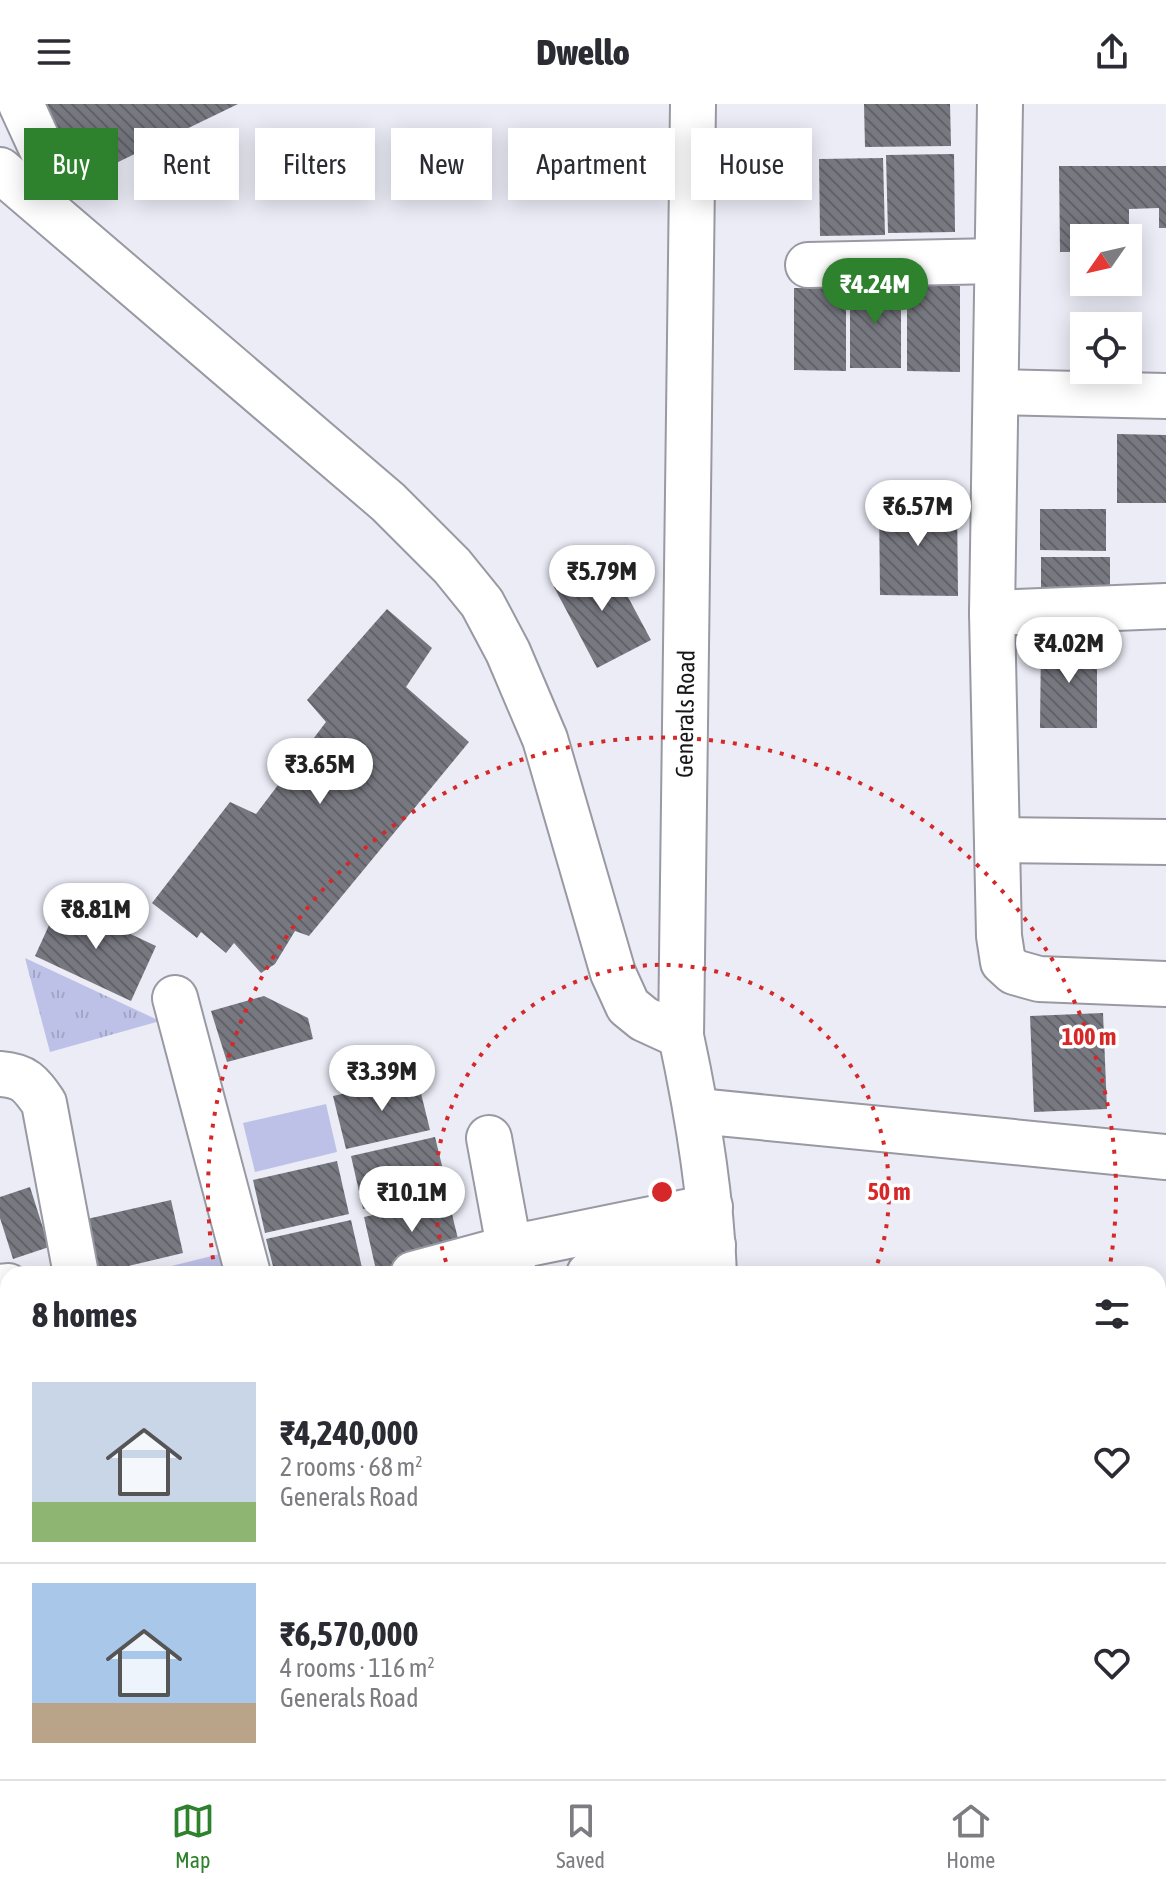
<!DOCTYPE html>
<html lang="en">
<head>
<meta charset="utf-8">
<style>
	:root { --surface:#fff; --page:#f2f2f3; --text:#2b2b33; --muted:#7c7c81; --line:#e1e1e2; --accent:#2e812d }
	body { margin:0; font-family:"Asap Condensed",sans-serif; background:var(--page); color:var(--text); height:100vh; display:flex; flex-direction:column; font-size:30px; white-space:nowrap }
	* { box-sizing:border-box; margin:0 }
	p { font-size:26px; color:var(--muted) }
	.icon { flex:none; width:44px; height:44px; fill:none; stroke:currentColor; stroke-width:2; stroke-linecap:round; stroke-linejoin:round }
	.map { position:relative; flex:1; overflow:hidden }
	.side { position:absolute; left:0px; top:1162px; width:1166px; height:514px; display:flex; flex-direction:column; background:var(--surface); border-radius:24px 24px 0 0; box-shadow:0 4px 20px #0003 }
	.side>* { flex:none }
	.top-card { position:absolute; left:24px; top:24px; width:1118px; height:72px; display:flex; gap:16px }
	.needle { width:52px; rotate:236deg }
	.fabs { position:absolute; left:1070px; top:120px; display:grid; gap:16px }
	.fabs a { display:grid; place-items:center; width:72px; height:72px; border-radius:0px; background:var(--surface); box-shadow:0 4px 20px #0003; font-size:40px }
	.price { position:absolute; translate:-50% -68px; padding:0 18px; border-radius:28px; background:#fff; color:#222; font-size:26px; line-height:52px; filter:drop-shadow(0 2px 4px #0008) }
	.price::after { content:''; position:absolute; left:50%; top:48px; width:24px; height:18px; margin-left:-12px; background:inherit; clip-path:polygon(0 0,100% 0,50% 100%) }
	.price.on { background:var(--accent); color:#fff }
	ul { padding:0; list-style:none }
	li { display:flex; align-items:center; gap:24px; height:200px; padding:0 32px }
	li+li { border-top:2px solid var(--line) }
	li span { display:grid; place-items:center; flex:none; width:224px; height:160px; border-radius:0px; color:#555 }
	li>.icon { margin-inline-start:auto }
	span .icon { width:96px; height:96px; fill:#fffc; stroke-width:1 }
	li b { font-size:34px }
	h2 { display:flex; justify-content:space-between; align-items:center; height:96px; padding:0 32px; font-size:34px }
	.pill { padding:0 28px; border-radius:0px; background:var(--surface); box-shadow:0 4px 20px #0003; font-size:28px; line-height:72px }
	.pill.on { background:var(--accent); color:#fff }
	header { display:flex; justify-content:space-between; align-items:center; height:104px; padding:0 32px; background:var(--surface); font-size:36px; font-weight:800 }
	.menu { display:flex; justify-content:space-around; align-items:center; height:112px; border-top:2px solid var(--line); background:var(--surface); font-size:22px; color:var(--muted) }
	.menu a { display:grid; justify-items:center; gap:4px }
	.menu .on { color:var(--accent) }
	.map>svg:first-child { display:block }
	.grass { fill:url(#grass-tufts) }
	.park { fill:#bec1e7 }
	.building { fill:url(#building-back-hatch) }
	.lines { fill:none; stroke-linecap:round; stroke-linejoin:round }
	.minor-casing { stroke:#9899a2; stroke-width:48 }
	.minor { stroke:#fff; stroke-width:44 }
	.ring { fill:none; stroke:#d62828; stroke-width:4; stroke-dasharray:4 8 }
	.labels { text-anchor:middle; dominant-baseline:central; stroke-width:7; stroke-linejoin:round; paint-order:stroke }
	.street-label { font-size:24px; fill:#17171a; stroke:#fff }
	.centre { fill:#d62828; stroke:#fff; stroke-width:4 }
	.ring-label { font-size:24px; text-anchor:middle; font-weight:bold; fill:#d62828; stroke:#fff; stroke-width:7; stroke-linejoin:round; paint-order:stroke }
</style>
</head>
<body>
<header><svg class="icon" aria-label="menu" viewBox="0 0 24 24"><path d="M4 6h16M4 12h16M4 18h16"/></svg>Dwello<svg class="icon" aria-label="share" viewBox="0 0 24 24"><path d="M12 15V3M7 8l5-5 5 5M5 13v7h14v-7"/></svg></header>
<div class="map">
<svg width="1166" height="1675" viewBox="0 0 1166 1675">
	<defs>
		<pattern id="grass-tufts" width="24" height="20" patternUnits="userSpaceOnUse" patternTransform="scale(2)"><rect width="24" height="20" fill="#bec1e7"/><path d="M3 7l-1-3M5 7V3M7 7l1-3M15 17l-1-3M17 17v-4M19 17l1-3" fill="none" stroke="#a3a5c6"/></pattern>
		<pattern id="building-back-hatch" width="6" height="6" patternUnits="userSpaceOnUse" patternTransform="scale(2)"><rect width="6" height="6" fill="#787881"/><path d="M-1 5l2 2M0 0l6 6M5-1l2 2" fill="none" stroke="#616169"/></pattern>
	</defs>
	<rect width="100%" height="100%" fill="#ebecf6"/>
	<!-- grass -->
	<path class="grass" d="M 25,854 L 160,917 L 50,948 Z"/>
	<!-- park -->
	<g class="park">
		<path d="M 326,1000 L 337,1048 L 255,1068 L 243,1019 Z"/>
		<path d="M 224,1149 L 229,1170 L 139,1170 Z"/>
	</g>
	<!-- building -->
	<g class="building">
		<path d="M 44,0 L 238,0 L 81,76 Z"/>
		<path d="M 864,0 L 950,0 L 951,42 L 865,43 Z"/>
		<path d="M 954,50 L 955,128 L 888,129 L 886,51 Z"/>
		<path d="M 883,54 L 885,131 L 820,132 L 819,55 Z"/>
		<path d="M 1059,62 L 1166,62 L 1166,124 L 1159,124 L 1159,104 L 1129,105 L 1129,134 L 1084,134 L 1084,148 L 1060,148 Z"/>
		<path d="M 850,180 L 901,181 L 901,264 L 850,264 Z"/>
		<path d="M 907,182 L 960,182 L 960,268 L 907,267 Z"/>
		<path d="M 794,184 L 846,184 L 846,267 L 794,266 Z"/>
		<path d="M 1117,330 L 1166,331 L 1166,399 L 1117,399 Z"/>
		<path d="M 879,397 L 957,398 L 958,492 L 880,491 Z"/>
		<path d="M 1040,405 L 1106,405 L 1106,447 L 1040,446 Z"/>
		<path d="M 1041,453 L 1110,453 L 1110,491 L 1041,490 Z"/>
		<path d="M 607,454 L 651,536 L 597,564 L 554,483 Z"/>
		<path d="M 387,505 L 432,544 L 406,583 L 469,638 L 309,832 L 295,827 L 275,860 L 261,869 L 234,839 L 226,849 L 201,828 L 197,834 L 152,799 L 230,698 L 256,710 L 326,618 L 307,596 Z"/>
		<path d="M 1041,537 L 1097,537 L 1097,624 L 1040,624 Z"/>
		<path d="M 60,797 L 156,842 L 131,897 L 35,852 Z"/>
		<path d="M 264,892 L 308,914 L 313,935 L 227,958 L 211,907 Z"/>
		<path d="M 1103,909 L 1107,1005 L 1034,1008 L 1030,912 Z"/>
		<path d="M 417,973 L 430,1026 L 346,1045 L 333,992 Z"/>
		<path d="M 435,1033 L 448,1086 L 363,1105 L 351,1052 Z"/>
		<path d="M 337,1057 L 349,1110 L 265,1129 L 253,1076 Z"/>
		<path d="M 30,1083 L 49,1143 L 13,1155 L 0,1114 L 0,1093 Z"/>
		<path d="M 448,1094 L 461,1147 L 376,1166 L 364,1113 Z"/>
		<path d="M 171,1096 L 183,1149 L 99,1169 L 87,1115 Z"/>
		<path d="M 351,1116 L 363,1168 L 356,1170 L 275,1170 L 266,1135 Z"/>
		<path d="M 8,1279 L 8,1356 L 0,1358 L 0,1282 Z"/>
		<path d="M 97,1668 L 131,1668 L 113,1675 L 100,1675 Z"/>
		<path d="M 237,1668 L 326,1668 L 328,1675 L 238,1675 Z"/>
	</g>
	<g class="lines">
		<defs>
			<g id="minor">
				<path d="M 21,0 L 44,50"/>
				<path d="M 693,0 L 681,932 C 698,1011 711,1090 714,1170"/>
				<path d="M 1000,0 L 992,509 L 999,832 L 1003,858 L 1014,868 L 1039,875 L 1166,880"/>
				<path d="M 0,66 L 388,398 L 452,462 L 482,499 L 508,548 L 545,635 L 613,869 L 628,902 L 644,915 L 681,932"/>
				<path d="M 808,161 L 997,157"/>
				<path d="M 997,288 L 1166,292"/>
				<path d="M 992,509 L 1166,502"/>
				<path d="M 998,736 L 1166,738"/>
				<path d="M 175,894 L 248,1170"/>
				<path d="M 0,970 C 25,972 30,979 44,999 L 76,1170"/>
				<path d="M 698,1007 L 1166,1053"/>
				<path d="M 489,1034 L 514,1170"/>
				<path d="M 413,1170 L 509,1144 L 710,1103"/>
				<path d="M 589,1170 L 713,1141"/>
				<path d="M 0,1183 L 8,1182"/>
				<path d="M 0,1391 L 8,1389"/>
				<path d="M 0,1585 L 8,1606"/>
				<path d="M 31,1668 L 34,1675"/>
				<path d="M 732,1668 L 732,1675"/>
			</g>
		</defs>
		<!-- minor casing -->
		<use href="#minor" class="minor-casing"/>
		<!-- minor -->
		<use href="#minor" class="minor"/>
	</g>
	<!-- distance rings -->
	<g class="ring">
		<path d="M450 1169A227 227 0 1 1 874 1169"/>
		<path d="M215 1167A454 454 0 1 1 1109 1167"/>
	</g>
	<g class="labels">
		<!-- street labels -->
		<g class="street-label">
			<text transform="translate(685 610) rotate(-89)">Generals Road</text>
		</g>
	</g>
	<circle cx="662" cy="1088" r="12" class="centre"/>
	<g class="ring-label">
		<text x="1089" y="941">100 m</text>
		<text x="889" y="1096">50 m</text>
	</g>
</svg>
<div class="fabs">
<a><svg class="needle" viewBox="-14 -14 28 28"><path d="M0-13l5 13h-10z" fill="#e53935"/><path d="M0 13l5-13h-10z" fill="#7c7c81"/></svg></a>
<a><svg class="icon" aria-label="locate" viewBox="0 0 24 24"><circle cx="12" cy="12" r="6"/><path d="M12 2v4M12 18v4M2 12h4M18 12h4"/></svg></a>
</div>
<b class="price on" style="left:875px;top:222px">₹4.24M</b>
<b class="price" style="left:918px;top:444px">₹6.57M</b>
<b class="price" style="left:602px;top:509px">₹5.79M</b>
<b class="price" style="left:1069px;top:581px">₹4.02M</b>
<b class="price" style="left:320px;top:702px">₹3.65M</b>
<b class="price" style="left:96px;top:847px">₹8.81M</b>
<b class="price" style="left:382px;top:1009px">₹3.39M</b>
<b class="price" style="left:412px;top:1130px">₹10.1M</b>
<div class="top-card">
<a class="pill on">Buy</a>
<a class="pill">Rent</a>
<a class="pill">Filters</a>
<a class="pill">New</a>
<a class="pill">Apartment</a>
<a class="pill">House</a>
</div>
<section class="side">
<h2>8 homes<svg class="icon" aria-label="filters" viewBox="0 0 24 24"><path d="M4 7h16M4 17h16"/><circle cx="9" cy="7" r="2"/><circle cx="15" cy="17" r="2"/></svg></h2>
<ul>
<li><span style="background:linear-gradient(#c9d6e8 75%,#8fb573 0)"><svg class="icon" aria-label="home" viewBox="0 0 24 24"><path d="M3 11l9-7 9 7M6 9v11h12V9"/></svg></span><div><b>₹4,240,000</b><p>2 rooms · 68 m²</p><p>Generals Road</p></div><svg class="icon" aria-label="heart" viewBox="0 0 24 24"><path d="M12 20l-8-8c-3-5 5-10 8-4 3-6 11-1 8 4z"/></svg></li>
<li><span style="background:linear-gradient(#a9c7e8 75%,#b9a48a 0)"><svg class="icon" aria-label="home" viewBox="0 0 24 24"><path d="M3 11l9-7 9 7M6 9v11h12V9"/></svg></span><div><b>₹6,570,000</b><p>4 rooms · 116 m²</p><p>Generals Road</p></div><svg class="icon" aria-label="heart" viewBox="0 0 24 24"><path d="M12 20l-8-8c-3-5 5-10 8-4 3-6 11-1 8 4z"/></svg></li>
</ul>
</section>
</div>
<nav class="menu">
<a class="on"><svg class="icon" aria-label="map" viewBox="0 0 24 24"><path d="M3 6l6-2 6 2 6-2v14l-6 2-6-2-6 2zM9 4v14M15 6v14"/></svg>Map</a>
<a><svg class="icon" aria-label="saved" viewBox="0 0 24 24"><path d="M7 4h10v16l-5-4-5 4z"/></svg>Saved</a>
<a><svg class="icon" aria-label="home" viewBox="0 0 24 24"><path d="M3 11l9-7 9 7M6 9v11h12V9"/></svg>Home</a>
</nav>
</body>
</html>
